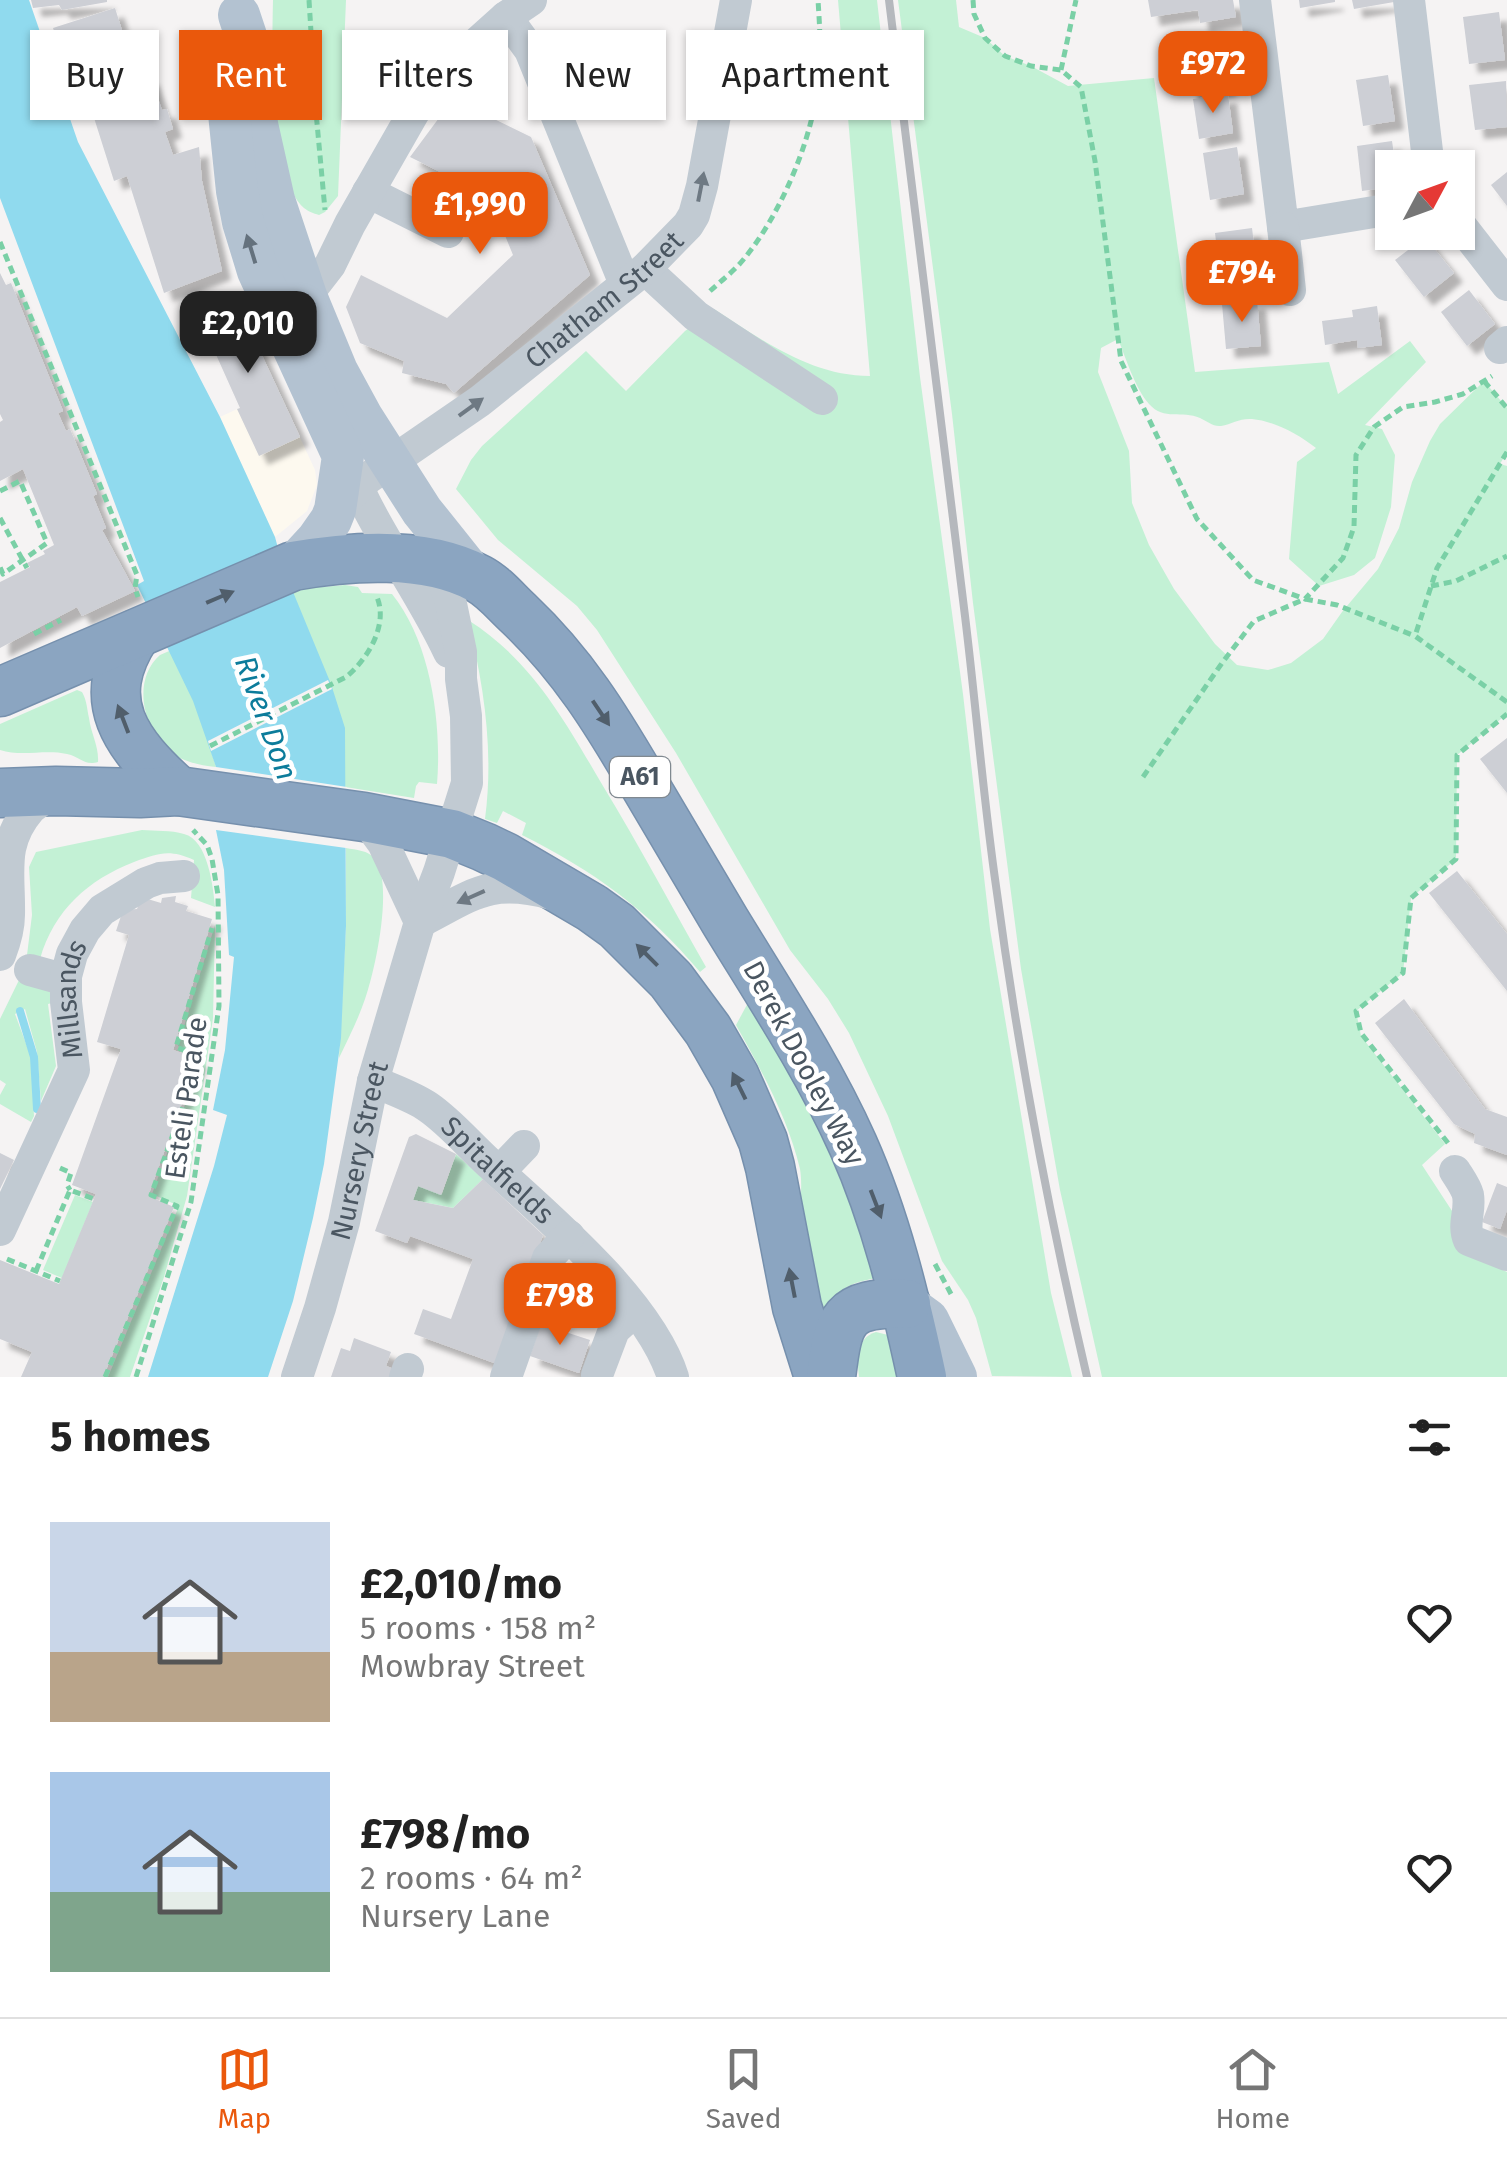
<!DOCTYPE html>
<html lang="en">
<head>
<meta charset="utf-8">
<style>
	:root { --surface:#fff; --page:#f6f6f6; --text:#222; --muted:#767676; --line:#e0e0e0; --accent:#ea580c }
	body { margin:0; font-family:"Fira Sans",sans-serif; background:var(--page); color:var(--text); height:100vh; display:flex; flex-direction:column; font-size:38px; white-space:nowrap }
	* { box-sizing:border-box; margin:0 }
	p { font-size:32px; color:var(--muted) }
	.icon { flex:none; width:55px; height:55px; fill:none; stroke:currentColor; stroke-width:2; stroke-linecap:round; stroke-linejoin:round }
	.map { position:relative; height:1377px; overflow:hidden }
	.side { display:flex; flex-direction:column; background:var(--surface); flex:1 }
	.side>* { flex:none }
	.hud { position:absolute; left:30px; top:30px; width:1000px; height:90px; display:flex; gap:20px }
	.needle { width:65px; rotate:49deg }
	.controls { position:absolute; left:1375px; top:150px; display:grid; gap:20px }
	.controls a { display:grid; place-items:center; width:100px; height:100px; border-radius:0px; background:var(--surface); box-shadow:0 2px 8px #0004; font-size:50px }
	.price { position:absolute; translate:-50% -85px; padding:0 22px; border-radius:20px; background:var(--accent); color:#fff; font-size:32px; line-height:65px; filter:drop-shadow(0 2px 5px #0008) }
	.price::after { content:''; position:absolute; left:50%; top:60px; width:30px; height:22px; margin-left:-15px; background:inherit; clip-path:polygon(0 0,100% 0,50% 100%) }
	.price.active { background:#222; color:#fff }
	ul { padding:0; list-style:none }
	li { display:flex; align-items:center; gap:30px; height:250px; padding:0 50px }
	li span { display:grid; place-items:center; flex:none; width:280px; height:200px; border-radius:0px; color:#555 }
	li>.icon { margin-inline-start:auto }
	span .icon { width:120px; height:120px; fill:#fffc; stroke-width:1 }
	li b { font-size:42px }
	h2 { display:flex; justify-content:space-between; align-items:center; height:120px; padding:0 50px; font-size:42px }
	.chip { padding:0 35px; border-radius:0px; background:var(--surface); box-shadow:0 2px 8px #0004; font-size:35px; line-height:90px }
	.chip.active { background:var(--accent); color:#fff }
	.tab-bar { display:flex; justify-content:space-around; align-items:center; height:140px; border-top:2px solid var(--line); background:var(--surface); font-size:28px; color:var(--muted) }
	.tab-bar a { display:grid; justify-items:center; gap:5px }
	.tab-bar .active { color:var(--accent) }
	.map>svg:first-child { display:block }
	.commercial { fill:#fdf9ef }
	.green { fill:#c3f1d5 }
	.water { fill:#90daee }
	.pier { fill:#f5f3f3 }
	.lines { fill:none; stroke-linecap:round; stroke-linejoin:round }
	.stream { stroke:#90daee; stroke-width:8 }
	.building { fill:#cdcfd5; filter:url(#shadow) }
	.highway-casing { stroke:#7690ad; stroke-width:51 }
	.path { stroke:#7ad0a6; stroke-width:5; stroke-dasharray:8 5; stroke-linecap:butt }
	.minor { stroke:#c1cad2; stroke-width:32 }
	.major { stroke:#b3c2d1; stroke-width:42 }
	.highway { stroke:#8ba5c1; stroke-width:48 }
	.rail { stroke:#b5b8bd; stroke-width:8 }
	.oneway { fill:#6e7983 }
	.oneway2 { fill:#64717d }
	.oneway3 { fill:#505e6b }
	.labels { text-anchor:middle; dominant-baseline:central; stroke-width:9; stroke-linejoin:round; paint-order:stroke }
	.shield { fill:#fff; stroke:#808990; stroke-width:2.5 }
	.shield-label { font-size:25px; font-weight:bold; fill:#4a5661 }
	.street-label { font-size:28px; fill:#4a5661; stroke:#fff }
	.water-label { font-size:30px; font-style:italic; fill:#0c7c9b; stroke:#fff }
</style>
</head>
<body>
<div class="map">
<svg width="1507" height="1377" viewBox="0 0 1507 1377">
	<defs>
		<filter id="shadow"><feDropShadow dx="9" dy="9" stdDeviation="2.5" flood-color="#0004"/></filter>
	</defs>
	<rect width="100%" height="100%" fill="#f5f3f3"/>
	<!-- commercial -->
	<path class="commercial" d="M 278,390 L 315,470 L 317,485 L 307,511 L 275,537 L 220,417 Z"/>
	<!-- green -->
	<g class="green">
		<path d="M 273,0 L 346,0 L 338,196 L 325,212 L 319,215 C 313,213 309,212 304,208 C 269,177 272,45 273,0 Z"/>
		<path d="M 838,0 L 877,0 L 920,377 L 963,694 L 990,929 L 1051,1293 L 1072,1377 L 992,1376 L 976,1318 L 968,1300 L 942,1261 L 888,1116 L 849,1033 L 828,999 L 790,950 L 676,753 L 597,630 L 577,606 L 498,540 L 456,489 L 471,460 L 482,446 L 586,351 L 626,391 L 685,331 L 714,309 C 762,340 811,376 870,376 Z"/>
		<path d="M 898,0 L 956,0 L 959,27 L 985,38 L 1005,56 L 1031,66 L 1068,86 L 1154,78 L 1195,372 L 1329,362 L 1338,394 L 1410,341 L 1426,362 L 1365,425 L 1382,429 L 1395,455 L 1391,507 L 1375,558 L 1354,575 L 1319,586 L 1289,559 L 1297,462 L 1316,448 C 1298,434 1274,421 1252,419 C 1240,418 1232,424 1221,426 C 1213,427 1207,421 1200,418 C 1182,410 1164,421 1149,404 C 1135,388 1126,358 1118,339 L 1101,348 L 1098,372 L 1129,451 L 1132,503 L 1149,545 L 1174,589 L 1215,644 L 1237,665 L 1268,670 L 1291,663 L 1323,639 L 1342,612 L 1378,569 L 1399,528 L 1412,482 L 1430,441 L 1440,424 L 1484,381 L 1507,408 L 1507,452 L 1500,464 L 1507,466 L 1507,714 L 1457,755 L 1456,859 L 1411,898 L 1403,973 L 1356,1011 L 1361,1036 L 1445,1144 L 1422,1165 L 1454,1214 L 1466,1252 L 1507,1272 L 1507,1377 L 1102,1377 L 1060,1190 L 1021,969 L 973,603 L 952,414 Z"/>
		<path d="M 320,579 L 323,587 L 345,585 L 358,587 L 362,593 L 392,594 C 431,642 442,724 437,784 L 419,782 L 416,786 L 414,798 L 314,782 L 328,680 L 290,587 Z"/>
		<path d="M 468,620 C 532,660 566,723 603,786 C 639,845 672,907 706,967 L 700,972 C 648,910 594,871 522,835 L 526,823 L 503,811 L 497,823 L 485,819 C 494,751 484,686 468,620 Z"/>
		<path d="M 215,631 L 208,741 L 216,767 C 203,766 190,763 178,757 C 145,739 129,682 160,655 Z"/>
		<path d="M 77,690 L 82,692 C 87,701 87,709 89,718 C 91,734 99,746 98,762 C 84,766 81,757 67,754 C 45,749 22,757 0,750 L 0,724 Z"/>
		<path d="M 142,830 C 155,831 171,830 184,834 C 208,840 213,886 215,907 L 191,898 L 194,860 C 169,849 159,853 134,862 C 88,880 54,910 40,959 L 27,955 L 32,915 L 29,867 L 36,852 Z"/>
		<path d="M 346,848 C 356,850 368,850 375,859 C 394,884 375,971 365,999 C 358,1020 348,1039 339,1058 L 346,926 Z"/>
		<path d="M 215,925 L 213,1018 L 187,1196 L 164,1277 L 130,1377 L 108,1377 L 179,1206 L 152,1194 L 203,1056 L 178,1046 Z"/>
		<path d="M 20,978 L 51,985 L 56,1002 L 48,1004 L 56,1066 L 41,1101 L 37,1052 L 25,1009 L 15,1014 L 31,1057 L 34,1116 L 31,1122 L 0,1104 L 0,1095 L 6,1084 L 0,1080 L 0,1019 Z"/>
		<path d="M 749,1001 C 767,1033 786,1065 803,1097 C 832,1154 856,1216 876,1278 C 842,1285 841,1289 821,1316 C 814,1286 804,1254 801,1224 C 799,1206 803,1187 800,1169 C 788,1118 761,1070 736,1025 Z"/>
		<path d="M 456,1154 L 483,1179 L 453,1208 L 413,1200 L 418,1186 L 442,1194 Z"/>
		<path d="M 75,1195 L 93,1202 L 62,1278 L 43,1270 Z"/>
		<path d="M 876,1332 L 888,1335 L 901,1377 L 859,1377 C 857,1359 856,1338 876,1332 Z"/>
	</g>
	<!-- water -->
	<path class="water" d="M 0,0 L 29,0 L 78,142 L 220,417 L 275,537 L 284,570 L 331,684 L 345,728 L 346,926 L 341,1038 L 324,1164 L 313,1218 L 293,1301 L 268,1377 L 148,1377 L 214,1166 L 227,1115 L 213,1110 L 225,1050 L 234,957 L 229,955 L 224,870 L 216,830 L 216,767 L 193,701 L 137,585 L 144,581 L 0,198 Z"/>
	<!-- pier -->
	<g class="pier">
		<path d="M 328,680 L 332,689 L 211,751 L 208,741 Z"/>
		<path d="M 216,767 L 347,787 L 346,848 L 216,830 Z"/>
	</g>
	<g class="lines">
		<!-- stream -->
		<path class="stream" d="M 20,1011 L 34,1057 L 37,1109"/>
	</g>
	<!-- building -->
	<g class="building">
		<path d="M 31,0 L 107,0 L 107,2 L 62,10 L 59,5 L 33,8 Z"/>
		<path d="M 1148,0 L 1233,0 L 1236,17 L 1200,23 L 1198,10 L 1151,17 Z"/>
		<path d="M 1299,0 L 1335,0 L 1335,2 L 1300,8 Z"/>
		<path d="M 1352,0 L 1394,0 L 1394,2 L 1354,9 Z"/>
		<path d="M 115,8 L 125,40 L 134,37 L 142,59 L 134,62 L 140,79 L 150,76 L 162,110 L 167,109 L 173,129 L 165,132 L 173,155 L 199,147 L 202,181 L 222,271 L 164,293 L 127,176 L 114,181 L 89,102 L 78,106 L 53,28 Z"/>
		<path d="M 1499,12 L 1505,60 L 1469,64 L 1463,17 Z"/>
		<path d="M 1222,46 L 1228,88 L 1190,93 L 1184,51 Z"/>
		<path d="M 1388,75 L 1395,121 L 1363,126 L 1356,80 Z"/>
		<path d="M 1506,81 L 1507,127 L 1475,130 L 1469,85 Z"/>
		<path d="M 1228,94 L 1233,133 L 1199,139 L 1193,99 Z"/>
		<path d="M 453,99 L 531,137 L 590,275 L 454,393 L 446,384 L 402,373 L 404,361 L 360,343 L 346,307 L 361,275 L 447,318 L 513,255 L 489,196 L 410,157 Z"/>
		<path d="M 1392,141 L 1396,168 L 1392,168 L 1392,187 L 1362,191 L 1357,146 Z"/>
		<path d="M 1237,147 L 1244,194 L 1210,200 L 1203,153 Z"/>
		<path d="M 1507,172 L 1507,206 L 1491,185 Z"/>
		<path d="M 1252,228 L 1258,278 L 1221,283 L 1215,233 Z"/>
		<path d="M 1425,237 L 1454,273 L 1424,297 L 1395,260 Z"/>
		<path d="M 0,273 L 6,285 L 11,283 L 63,411 L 58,413 L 66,431 L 70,429 L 97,494 L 93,496 L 106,528 L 102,530 L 135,591 L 82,616 L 77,607 L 0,648 L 0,582 L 30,567 L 27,563 L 45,554 L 43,551 L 54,545 L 23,469 L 0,481 L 0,422 L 3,420 L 0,414 Z"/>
		<path d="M 1469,290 L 1495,324 L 1467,346 L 1441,312 Z"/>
		<path d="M 233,293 L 300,437 L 259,456 L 237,409 L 240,408 L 196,310 Z"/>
		<path d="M 1257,300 L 1261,346 L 1226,349 L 1222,304 Z"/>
		<path d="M 1377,306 L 1382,345 L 1358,348 L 1357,340 L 1325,345 L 1322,321 L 1353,317 L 1352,310 Z"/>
		<path d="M 1507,738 L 1507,793 L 1480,759 Z"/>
		<path d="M 1457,871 L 1507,934 L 1507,991 L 1429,893 Z"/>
		<path d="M 176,896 L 175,902 L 188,906 L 186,911 L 212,919 L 173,1050 L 198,1059 L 148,1196 L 174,1207 L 103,1377 L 21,1377 L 32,1352 L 0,1339 L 0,1260 L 59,1284 L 96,1194 L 72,1185 L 121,1049 L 97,1042 L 129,935 L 116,931 L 123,910 L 137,909 L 141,897 L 161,903 L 162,898 Z"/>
		<path d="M 1404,999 L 1485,1109 L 1507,1117 L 1507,1155 L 1474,1143 L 1475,1134 L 1454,1124 L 1375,1023 Z"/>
		<path d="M 416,1134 L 456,1154 L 441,1195 L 418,1186 L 413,1200 L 453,1208 L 483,1179 L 543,1235 L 497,1364 L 414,1334 L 423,1309 L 451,1319 L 473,1259 L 410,1236 L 407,1243 L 375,1231 L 409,1137 Z"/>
		<path d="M 0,1153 L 14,1160 L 0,1189 Z"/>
		<path d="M 1497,1183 L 1507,1187 L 1507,1210 L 1500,1229 L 1482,1222 Z"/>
		<path d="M 541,1324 L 590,1340 L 579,1373 L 530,1356 Z"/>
		<path d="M 354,1338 L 391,1352 L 386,1366 L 399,1371 L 397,1377 L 331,1377 L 341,1348 L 350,1351 Z"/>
	</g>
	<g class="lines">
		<defs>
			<g id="highway">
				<path d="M 136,634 C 92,701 126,744 178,791"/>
				<path d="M 0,692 L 293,566 C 349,556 426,550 479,579 C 494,587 506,602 518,613 C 573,665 606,719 644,784 C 671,829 698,875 725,921 C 769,993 818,1067 853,1145 C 886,1219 905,1298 922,1377"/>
				<path d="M 0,793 L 56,791 L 140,793 L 178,791 L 364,817 L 452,834 L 484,847 L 505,857 L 592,908 L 617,926 L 671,980 L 708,1030 L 735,1077 L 763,1141 L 770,1167 L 797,1307 L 819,1377"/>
				<path d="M 831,1377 C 838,1319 842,1302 906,1304"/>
			</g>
		</defs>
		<!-- highway casing -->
		<use href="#highway" class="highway-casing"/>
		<!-- path -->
		<g class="path">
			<path d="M 309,0 L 316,112 L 325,210"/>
			<path d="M 973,0 L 974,14 L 985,38 L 1005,56 L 1031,66 L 1061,70 L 1081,87 L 1095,161 L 1121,361 L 1197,519 L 1253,580 L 1305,599 L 1343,558 L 1354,527 L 1356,455 L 1374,427 L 1403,407 L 1435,402 L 1463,394 L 1492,376"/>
			<path d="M 1061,70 L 1076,0"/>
			<path d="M 0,242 L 137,575 L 135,588 L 138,597"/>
			<path d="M 710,291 C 721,281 734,271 743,260 C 779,217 809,147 817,92 C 822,62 820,31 818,0"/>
			<path d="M 1484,381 L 1507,408"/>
			<path d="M 1507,452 L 1437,568 L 1415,636 L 1507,702"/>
			<path d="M 0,491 L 20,481 L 47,543 L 3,574 L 0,567"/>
			<path d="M 0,518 L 27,568"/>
			<path d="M 1431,586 L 1456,581 L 1507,556"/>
			<path d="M 34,634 L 61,620"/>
			<path d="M 210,746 L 346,677 C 367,660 390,624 376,595"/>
			<path d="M 1143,777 L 1222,663 L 1254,621 L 1305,599 L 1337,605 L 1415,636"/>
			<path d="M 1448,1143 L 1361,1033 L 1356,1011 L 1403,973 L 1411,898 L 1456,859 L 1457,755 L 1507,714"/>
			<path d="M 60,1168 L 71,1173 L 67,1185 L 70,1190"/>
			<path d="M 7,1259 L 60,1281"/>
			<path d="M 935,1264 L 951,1294"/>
			<path d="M 36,1271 L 70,1190 L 94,1199"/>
			<path d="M 105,1377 L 177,1206 L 151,1195 L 201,1057 L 176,1047 L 212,928"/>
			<path d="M 136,1377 L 191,1202 L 219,1006 L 218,895 L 212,859 L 207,845 L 193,830"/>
		</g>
		<!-- minor -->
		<g class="minor">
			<path d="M 1255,0 L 1283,227 L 1392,209"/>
			<path d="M 1409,0 L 1429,168"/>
			<path d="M 506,17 L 530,50 L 625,284"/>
			<path d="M 368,192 L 448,232"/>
			<path d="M 1458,222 L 1507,285"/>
			<path d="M 1283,227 L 1290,290"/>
			<path d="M 645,269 L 696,316 L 822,399"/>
			<path d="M 298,313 L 306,296 L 330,265 L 350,224 L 414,112 L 467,52 L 506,17 L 531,0"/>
			<path d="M 1500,348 L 1507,342"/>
			<path d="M 351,472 C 377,535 420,590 449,652"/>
			<path id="s1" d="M 335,510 L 368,478 L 480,401 L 645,269 L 688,225 L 694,215 L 702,186 L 736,0"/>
			<path d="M 364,817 L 383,843 L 420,922"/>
			<path d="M 420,922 C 473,895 489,877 552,894"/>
			<path d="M 0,955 C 5,942 9,929 9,915 C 10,873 0,844 30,809 C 37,802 48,797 56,791"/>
			<path d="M 30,970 L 66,980"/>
			<path id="s2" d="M 373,1081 C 390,1089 412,1096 428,1107 C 450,1122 470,1146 490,1164 C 548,1217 649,1301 673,1377"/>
			<path d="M 1455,1171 C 1460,1179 1466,1187 1468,1195 C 1471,1212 1462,1224 1469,1240 L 1507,1255"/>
			<path d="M 499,1172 L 524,1146"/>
			<path id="s3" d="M 0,1230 L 74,1070 L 66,1002 L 66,976 L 72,954 L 85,930 L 102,910 L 146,883 L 160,878 L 184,876"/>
			<path d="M 597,1375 L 614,1330 L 635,1311"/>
			<path id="s4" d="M 297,1377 L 320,1308 L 344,1222 L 373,1081 L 420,922 L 439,872 L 467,783 L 466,716 L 461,679 L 461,652 L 451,604 L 435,550"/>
			<path d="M 405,1377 L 408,1369"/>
			<path d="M 506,1377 L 548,1258 L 569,1236"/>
		</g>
		<!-- major -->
		<g class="major">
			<path d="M 239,15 L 253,57 L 257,124 L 274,200 L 306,296 L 337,371 L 362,417 L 422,511 L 474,576"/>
			<path d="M 227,94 L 237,191 L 243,222 L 258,271 L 343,456 L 335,510 L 331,520 L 317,540 L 293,566"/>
			<path d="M 906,1304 L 928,1320 L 956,1377"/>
		</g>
		<!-- highway -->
		<use href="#highway" class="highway"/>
		<!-- rail -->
		<path class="rail" d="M 889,0 C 913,205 939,410 965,616 C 976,706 983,796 996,886 C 1018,1051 1049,1215 1087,1377"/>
	</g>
	<!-- one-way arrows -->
	<defs><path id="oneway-solid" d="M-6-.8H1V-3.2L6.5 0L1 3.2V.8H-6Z" transform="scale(2.5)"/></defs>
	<g class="oneway">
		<use href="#oneway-solid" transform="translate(701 187) rotate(-79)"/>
		<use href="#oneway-solid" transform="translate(471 407) rotate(-36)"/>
		<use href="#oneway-solid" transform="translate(471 897) rotate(156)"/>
	</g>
	<use class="oneway2" href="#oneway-solid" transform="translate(251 249) rotate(-107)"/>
	<g class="oneway3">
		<use href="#oneway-solid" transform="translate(220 597) rotate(-23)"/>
		<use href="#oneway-solid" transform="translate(601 713) rotate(56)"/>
		<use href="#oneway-solid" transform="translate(123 719) rotate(-111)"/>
		<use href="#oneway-solid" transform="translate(647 955) rotate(-135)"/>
		<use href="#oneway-solid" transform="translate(739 1086) rotate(-116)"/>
		<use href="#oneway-solid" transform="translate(876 1204) rotate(69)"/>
		<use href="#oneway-solid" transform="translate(792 1283) rotate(-101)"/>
	</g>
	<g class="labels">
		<!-- shield labels -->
		<rect class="shield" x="610" y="757" width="60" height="40" rx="8"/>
		<g class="shield-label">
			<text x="640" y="777">A61</text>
		</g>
		<!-- street labels -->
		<g class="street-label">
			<text stroke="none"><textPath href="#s1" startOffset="342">Chatham Street</textPath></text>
			<text stroke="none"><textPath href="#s3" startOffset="248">Millsands</textPath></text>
			<text transform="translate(804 1063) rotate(62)">Derek Dooley Way</text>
			<text transform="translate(186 1098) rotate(-82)">Esteli Parade</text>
			<text stroke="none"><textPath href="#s4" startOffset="235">Nursery Street</textPath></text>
			<text stroke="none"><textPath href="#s2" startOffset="155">Spitalfields</textPath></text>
		</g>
		<!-- water labels -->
		<g class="water-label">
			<text transform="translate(266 718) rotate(70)">River Don</text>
		</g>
	</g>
</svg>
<div class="controls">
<a><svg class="needle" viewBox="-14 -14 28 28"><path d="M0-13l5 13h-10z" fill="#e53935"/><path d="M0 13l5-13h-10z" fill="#767676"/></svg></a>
</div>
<b class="price" style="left:1213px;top:116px">£972</b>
<b class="price" style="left:480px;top:257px">£1,990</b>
<b class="price" style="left:1242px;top:325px">£794</b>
<b class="price active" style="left:248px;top:376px">£2,010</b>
<b class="price" style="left:560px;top:1348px">£798</b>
<div class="hud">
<a class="chip">Buy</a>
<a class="chip active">Rent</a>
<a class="chip">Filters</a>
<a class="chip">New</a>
<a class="chip">Apartment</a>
</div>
</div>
<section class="side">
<h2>5 homes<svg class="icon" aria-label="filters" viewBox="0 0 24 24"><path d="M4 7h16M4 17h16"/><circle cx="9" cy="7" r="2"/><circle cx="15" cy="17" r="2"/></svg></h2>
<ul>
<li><span style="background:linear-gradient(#c9d6e8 65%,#b9a48a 0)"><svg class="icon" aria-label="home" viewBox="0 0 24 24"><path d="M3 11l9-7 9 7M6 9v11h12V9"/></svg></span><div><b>£2,010/mo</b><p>5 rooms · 158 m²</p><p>Mowbray Street</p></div><svg class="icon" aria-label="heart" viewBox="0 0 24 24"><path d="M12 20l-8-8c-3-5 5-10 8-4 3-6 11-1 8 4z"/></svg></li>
<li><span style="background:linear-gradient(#a9c7e8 60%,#7fa58c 0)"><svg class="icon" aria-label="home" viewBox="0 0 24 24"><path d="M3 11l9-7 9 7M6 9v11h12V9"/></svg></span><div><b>£798/mo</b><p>2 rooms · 64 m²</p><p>Nursery Lane</p></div><svg class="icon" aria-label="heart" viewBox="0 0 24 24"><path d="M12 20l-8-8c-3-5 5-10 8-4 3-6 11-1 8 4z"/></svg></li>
</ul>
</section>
<nav class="tab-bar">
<a class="active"><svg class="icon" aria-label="map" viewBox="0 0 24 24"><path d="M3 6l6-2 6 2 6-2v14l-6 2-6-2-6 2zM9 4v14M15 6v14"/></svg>Map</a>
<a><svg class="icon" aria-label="saved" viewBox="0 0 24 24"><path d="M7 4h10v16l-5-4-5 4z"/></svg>Saved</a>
<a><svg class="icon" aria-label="home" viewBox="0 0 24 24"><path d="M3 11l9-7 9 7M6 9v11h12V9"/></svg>Home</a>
</nav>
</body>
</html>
